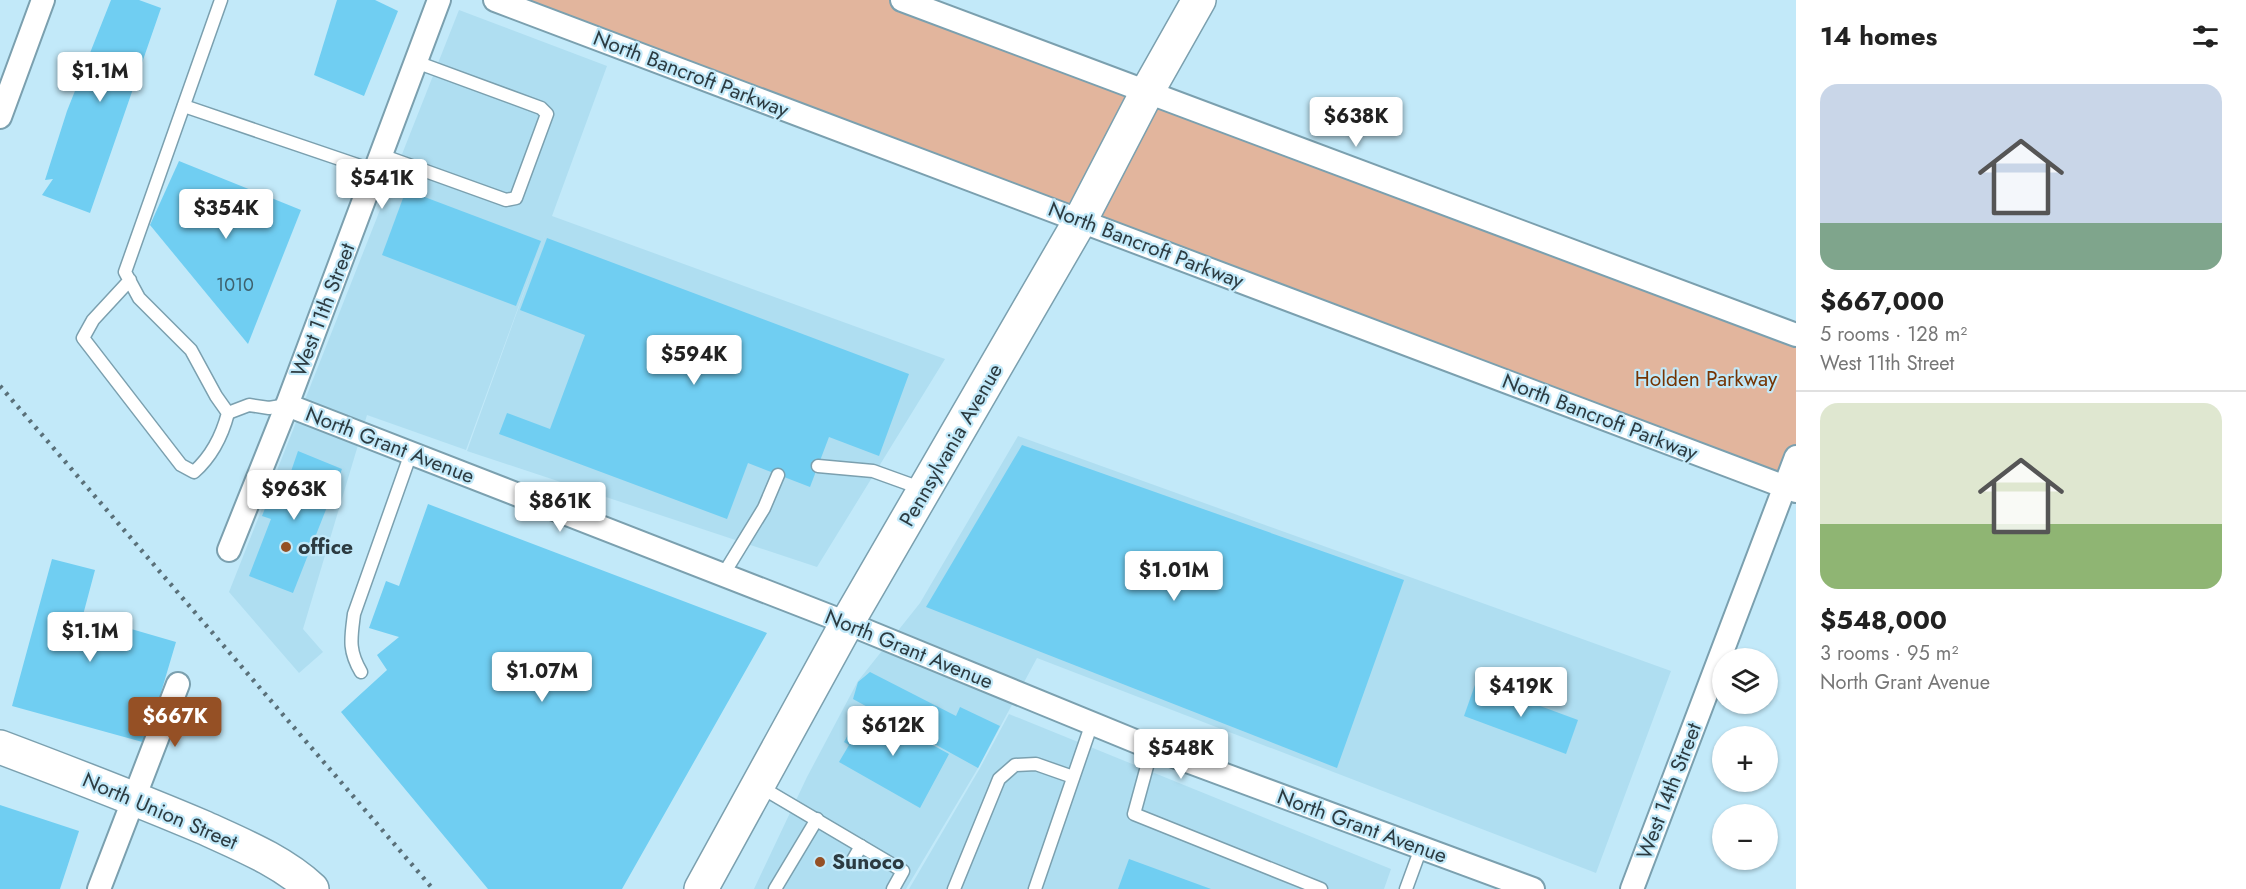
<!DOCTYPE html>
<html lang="en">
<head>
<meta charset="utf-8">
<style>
	:root { --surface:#fff; --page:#f6f6f6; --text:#222; --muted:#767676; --line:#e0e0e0; --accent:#955025 }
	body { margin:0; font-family:Jost,sans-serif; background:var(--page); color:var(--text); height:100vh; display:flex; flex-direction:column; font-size:22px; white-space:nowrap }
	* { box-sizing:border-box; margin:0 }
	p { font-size:20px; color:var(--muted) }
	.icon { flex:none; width:33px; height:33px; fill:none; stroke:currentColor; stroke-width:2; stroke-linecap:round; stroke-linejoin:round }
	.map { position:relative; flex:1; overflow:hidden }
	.side { display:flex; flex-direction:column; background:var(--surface); width:450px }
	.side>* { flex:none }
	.tools { position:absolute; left:1712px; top:648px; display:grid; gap:12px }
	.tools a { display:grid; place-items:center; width:66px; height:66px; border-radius:50%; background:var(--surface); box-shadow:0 2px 4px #0004; font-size:30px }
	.price { position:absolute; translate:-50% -51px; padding:0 14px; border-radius:6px; background:#fff; color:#222; font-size:20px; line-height:39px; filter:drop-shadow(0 2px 3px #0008) }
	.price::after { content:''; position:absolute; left:50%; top:36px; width:18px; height:14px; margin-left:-9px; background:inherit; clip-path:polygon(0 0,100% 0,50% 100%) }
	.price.active { background:var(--accent); color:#fff }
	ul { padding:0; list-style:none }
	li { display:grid; align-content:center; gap:12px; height:318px; padding:0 24px }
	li+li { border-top:2px solid var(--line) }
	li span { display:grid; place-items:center; height:186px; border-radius:18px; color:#555 }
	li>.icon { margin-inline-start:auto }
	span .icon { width:108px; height:108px; fill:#fffc; stroke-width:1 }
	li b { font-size:26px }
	h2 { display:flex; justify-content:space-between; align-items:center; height:72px; padding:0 24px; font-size:26px }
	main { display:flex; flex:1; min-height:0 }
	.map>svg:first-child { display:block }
	.built { fill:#afdef1 }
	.green { fill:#e2b59d }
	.building { fill:#70cef2 }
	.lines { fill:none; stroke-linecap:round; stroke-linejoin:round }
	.service-casing { stroke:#7ba0af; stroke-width:15 }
	.minor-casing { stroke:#7ba0af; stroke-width:26 }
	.primary-casing { stroke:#7ba0af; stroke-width:36 }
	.service { stroke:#fff; stroke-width:12 }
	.minor { stroke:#fff; stroke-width:22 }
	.primary { stroke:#fff; stroke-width:33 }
	.rail { stroke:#5a7079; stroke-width:4.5; stroke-dasharray:3 6; stroke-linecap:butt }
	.poi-dot { fill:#955025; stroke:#c2e9f9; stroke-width:2 }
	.labels { text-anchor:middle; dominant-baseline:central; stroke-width:4.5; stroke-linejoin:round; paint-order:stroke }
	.number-label { font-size:18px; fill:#3d606d }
	.street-label { font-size:21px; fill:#2c3b41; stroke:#c2e9f9 }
	.park-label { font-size:21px; fill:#753403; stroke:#c2e9f9 }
	.poi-label { font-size:21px; font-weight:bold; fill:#2c3b41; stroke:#c2e9f9; text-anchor:start }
</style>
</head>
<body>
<main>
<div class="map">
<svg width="1796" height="889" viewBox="0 0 1796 889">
	<rect width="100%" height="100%" fill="#c2e9f9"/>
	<!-- built -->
	<g class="built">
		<path d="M 459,10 L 607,66 L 552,216 L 945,359 L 817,567 L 467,451 L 548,226 L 466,450 L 367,415 L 303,629 L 323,652 L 299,673 L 229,592 Z"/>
		<path d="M 1018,436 L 1671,671 L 1596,873 L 1037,658 L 978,768 L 906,889 L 754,889 L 807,777 L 858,681 L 920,603 Z"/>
		<path d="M 1009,714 L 1391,869 L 1384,889 L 909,889 L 980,768 Z"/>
	</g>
	<!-- green -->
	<path class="green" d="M 495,0 L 902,0 L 1796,335 L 1796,491 Z"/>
	<!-- building -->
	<g class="building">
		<path d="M 111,0 L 139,0 L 161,8 L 90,213 L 42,195 L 53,179 L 45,180 L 67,111 Z"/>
		<path d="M 337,0 L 375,0 L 398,11 L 364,96 L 314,75 Z"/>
		<path d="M 179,161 L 301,210 L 248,344 L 150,225 Z"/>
		<path d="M 406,190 L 541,241 L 516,306 L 382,255 Z"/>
		<path d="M 547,238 L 909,374 L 879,456 L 829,437 L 810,487 L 748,463 L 727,519 L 499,434 L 507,413 L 550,429 L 585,335 L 520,310 Z"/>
		<path d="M 1022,445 L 1404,580 L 1337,768 L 926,607 Z"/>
		<path d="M 298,451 L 342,469 L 293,593 L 249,576 L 271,519 L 262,516 L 276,481 L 286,486 Z"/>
		<path d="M 428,504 L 767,633 L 622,889 L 488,889 L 341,712 L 387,670 L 377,655 L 399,637 L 369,628 L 386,581 L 399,586 Z"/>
		<path d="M 52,559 L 95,570 L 83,615 L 176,642 L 146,743 L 12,706 Z"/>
		<path d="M 870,672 L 956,716 L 960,707 L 1000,726 L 978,768 L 853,699 L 858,682 Z"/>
		<path d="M 1476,682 L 1578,720 L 1566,754 L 1464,716 Z"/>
		<path d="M 863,707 L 949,754 L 920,808 L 839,762 L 849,745 L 844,742 Z"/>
		<path d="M 0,805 L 79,831 L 60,889 L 0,889 Z"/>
		<path d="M 1129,859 L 1211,889 L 1118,889 Z"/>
	</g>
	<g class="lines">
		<defs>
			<g id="service">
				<path d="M 184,106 L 375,171"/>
				<path d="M 381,155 L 506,200 L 516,198 L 547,114 L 541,108 L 416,62"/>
				<path d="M 130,280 L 93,320 L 83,338 L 181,465 L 194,472 C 212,456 222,436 228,413 L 216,396 L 191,350 L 139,298 L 125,272 L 221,0"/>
				<path d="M 228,413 L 249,405 L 269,408 L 287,405"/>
				<path d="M 818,466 L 873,471 L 923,489"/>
				<path d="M 723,575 L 764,508 L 778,475"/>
				<path d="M 361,672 C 348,650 351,638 354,614 L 411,453"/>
				<path d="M 1152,748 L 1134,814 L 1321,889"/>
				<path d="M 759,786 L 903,871 L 893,889"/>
				<path d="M 853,860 L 861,846"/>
				<path d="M 775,889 L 817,819"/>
				<path d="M 954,889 L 999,779 L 1015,765 L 1036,764 L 1073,777"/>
				<path d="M 1035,889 L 1092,723"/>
				<path d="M 1406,889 L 1421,848"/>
			</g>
			<g id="minor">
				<path d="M 495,0 L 1796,491"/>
				<path d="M 902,0 L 1796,335"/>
				<path d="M 0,117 L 43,0"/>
				<path d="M 287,405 L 847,623 L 1152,748 L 1533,889"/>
				<path d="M 229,550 L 287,405 L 439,0"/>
				<path d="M 99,889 L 178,684"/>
				<path d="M 1632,889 L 1796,457"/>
			</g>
			<g id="primary">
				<path d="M 0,747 C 69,773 137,799 205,828 C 242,845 282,861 312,889"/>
				<path d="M 701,889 L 847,623 L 1080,221 L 1147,92 L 1199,0"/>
			</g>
		</defs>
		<!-- service casing -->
		<use href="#service" class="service-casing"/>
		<!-- minor casing -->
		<use href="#minor" class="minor-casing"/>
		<!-- primary casing -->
		<use href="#primary" class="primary-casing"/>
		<!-- service -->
		<use href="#service" class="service"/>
		<!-- minor -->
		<use href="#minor" class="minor"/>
		<!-- primary -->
		<use href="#primary" class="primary"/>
		<!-- rail -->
		<path class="rail" d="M 0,386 L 433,889"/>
	</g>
	<!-- markers -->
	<g class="poi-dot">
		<circle cx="286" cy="547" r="6"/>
		<circle cx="820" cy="862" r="6"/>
	</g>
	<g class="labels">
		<!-- number labels -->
		<g class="number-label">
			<text x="235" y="285">1010</text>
		</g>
		<!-- street labels -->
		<g class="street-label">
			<text transform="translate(691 74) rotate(21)">North Bancroft Parkway</text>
			<text transform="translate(1146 245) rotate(21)">North Bancroft Parkway</text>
			<text transform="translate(323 310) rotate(-69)">West 11th Street</text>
			<text transform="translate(1600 417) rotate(21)">North Bancroft Parkway</text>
			<text transform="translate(390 445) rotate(21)">North Grant Avenue</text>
			<text transform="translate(951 445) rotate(-60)">Pennsylvania Avenue</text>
			<text transform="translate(909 649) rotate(22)">North Grant Avenue</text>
			<text transform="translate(1669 791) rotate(-69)">West 14th Street</text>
			<text transform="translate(160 811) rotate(23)">North Union Street</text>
			<text transform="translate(1362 826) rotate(20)">North Grant Avenue</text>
		</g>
		<!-- park labels -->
		<g class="park-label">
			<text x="1706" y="379">Holden Parkway</text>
		</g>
		<!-- poi labels -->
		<g class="poi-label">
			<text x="298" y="547">office</text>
			<text x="832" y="862">Sunoco</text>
		</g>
	</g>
</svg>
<div class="tools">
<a><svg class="icon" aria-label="layers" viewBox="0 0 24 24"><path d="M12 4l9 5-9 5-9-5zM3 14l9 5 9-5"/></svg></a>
<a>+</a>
<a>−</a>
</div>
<b class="price" style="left:100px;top:103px">$1.1M</b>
<b class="price" style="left:1356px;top:148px">$638K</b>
<b class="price" style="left:382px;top:210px">$541K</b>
<b class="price" style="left:226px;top:240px">$354K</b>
<b class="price" style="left:694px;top:386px">$594K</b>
<b class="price" style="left:294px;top:521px">$963K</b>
<b class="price" style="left:560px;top:533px">$861K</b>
<b class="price" style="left:1174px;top:602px">$1.01M</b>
<b class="price" style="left:90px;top:663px">$1.1M</b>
<b class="price" style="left:542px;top:703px">$1.07M</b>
<b class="price" style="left:1521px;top:718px">$419K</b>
<b class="price active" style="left:175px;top:748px">$667K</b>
<b class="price" style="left:893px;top:757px">$612K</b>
<b class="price" style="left:1181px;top:780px">$548K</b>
</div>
<section class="side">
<h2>14 homes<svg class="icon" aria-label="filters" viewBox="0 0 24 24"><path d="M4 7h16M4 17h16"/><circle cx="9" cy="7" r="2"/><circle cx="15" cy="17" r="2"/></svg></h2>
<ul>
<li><span style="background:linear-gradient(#c9d6e8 75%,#7fa58c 0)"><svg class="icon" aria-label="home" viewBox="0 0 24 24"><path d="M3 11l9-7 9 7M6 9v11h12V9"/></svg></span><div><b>$667,000</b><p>5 rooms · 128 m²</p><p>West 11th Street</p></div></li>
<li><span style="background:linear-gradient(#dfe7d0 65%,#8fb573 0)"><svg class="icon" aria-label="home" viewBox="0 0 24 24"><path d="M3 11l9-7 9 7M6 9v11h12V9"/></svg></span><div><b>$548,000</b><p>3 rooms · 95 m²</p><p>North Grant Avenue</p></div></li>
</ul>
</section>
</main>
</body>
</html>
